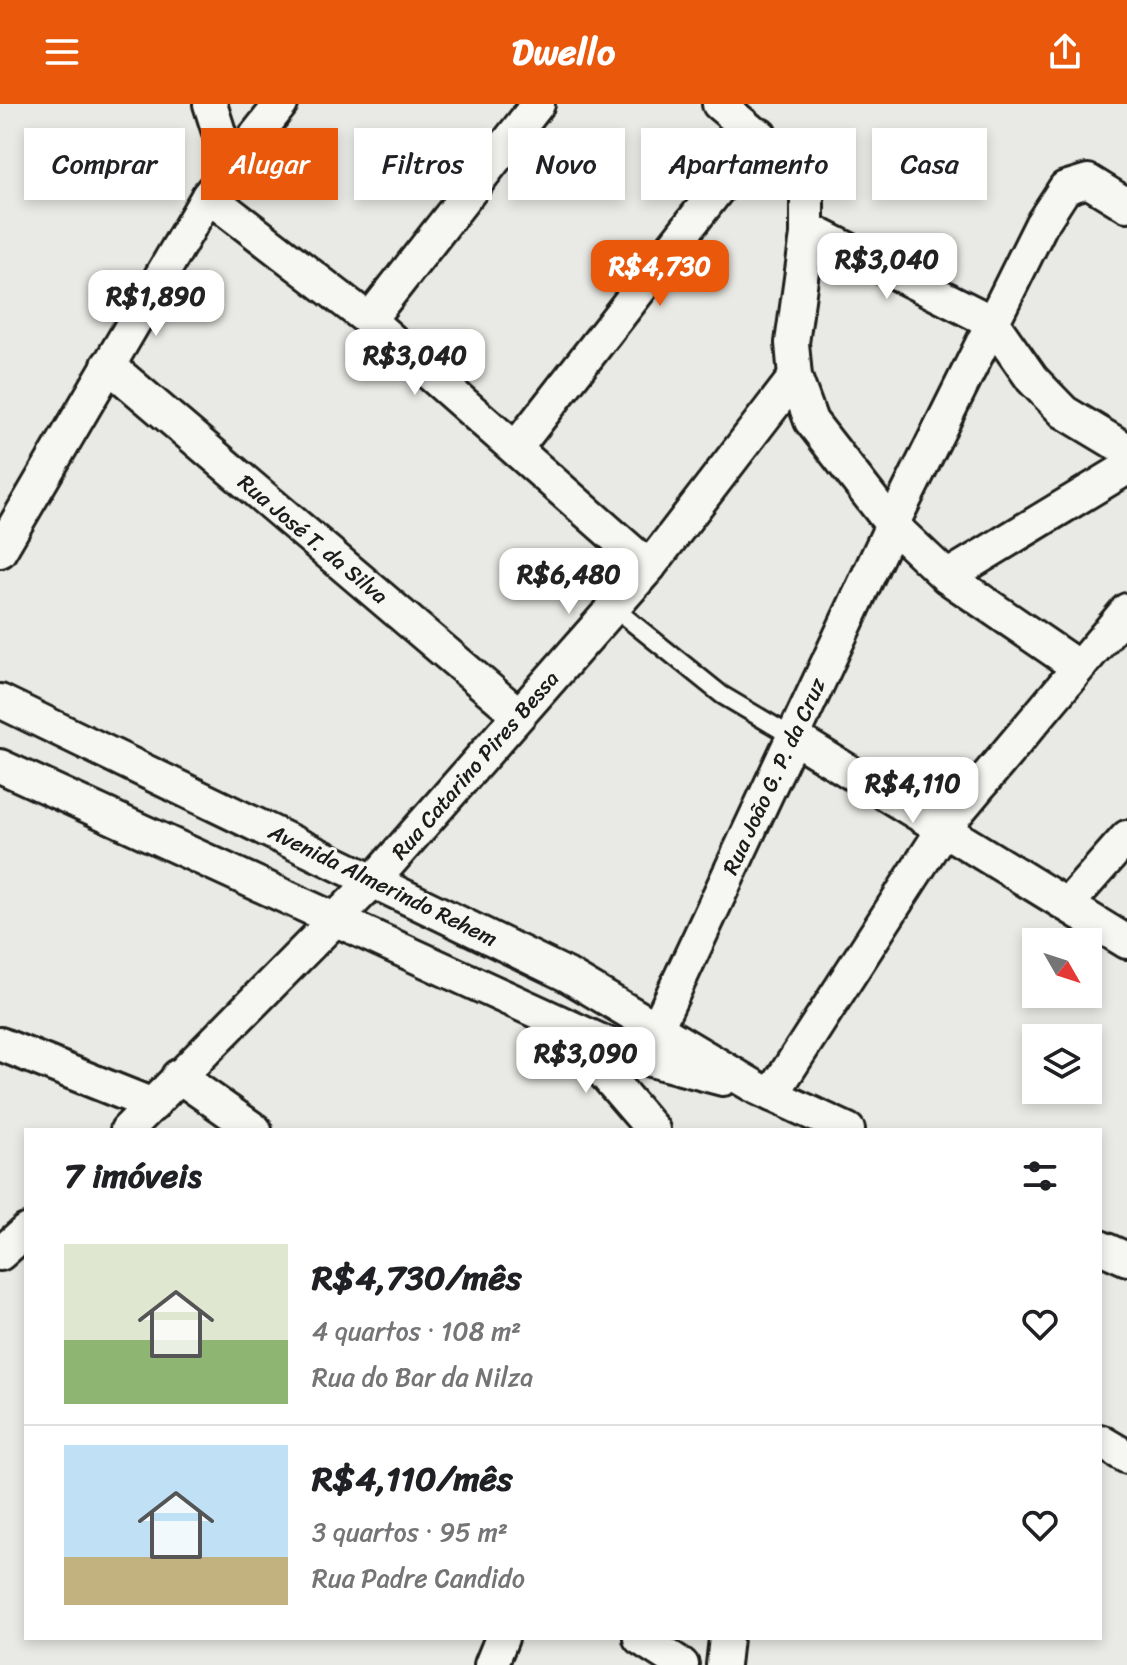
<!DOCTYPE html>
<html lang="pt">
<head>
<meta charset="utf-8">
<style>
	:root { --surface:#fff; --page:#f2f2f2; --text:#202124; --muted:#757577; --line:#e0e0e0; --accent:#ea580c }
	body { margin:0; font-family:Sriracha,sans-serif; background:var(--page); color:var(--text); height:100vh; display:flex; flex-direction:column; font-size:30px; white-space:nowrap }
	* { box-sizing:border-box; margin:0 }
	p { font-size:26px; color:var(--muted) }
	.icon { flex:none; width:44px; height:44px; fill:none; stroke:currentColor; stroke-width:2; stroke-linecap:round; stroke-linejoin:round }
	.map { position:relative; flex:1; overflow:hidden }
	.drawer { position:absolute; left:24px; top:1024px; width:1078px; height:512px; display:flex; flex-direction:column; background:var(--surface); border-radius:0px; box-shadow:0 4px 12px #0003 }
	.drawer>* { flex:none }
	.top-card { position:absolute; left:24px; top:24px; width:1080px; height:72px; display:flex; gap:16px }
	.needle { width:52px; rotate:129deg }
	.fabs { position:absolute; left:1022px; top:824px; display:grid; gap:16px }
	.fabs a { display:grid; place-items:center; width:80px; height:80px; border-radius:0px; background:var(--surface); box-shadow:0 4px 12px #0003; font-size:40px }
	.price { position:absolute; translate:-50% -68px; padding:0 18px; border-radius:16px; background:#fff; color:#222; font-size:26px; line-height:52px; filter:drop-shadow(0 2px 4px #0008) }
	.price::after { content:''; position:absolute; left:50%; top:48px; width:24px; height:18px; margin-left:-12px; background:inherit; clip-path:polygon(0 0,100% 0,50% 100%) }
	.price.on { background:var(--accent); color:#fff }
	ul { padding:0; list-style:none }
	li { display:flex; align-items:center; gap:24px; height:200px; padding:0 40px }
	li+li { border-top:2px solid var(--line) }
	li span { display:grid; place-items:center; flex:none; width:224px; height:160px; border-radius:0px; color:#555 }
	li>.icon { margin-inline-start:auto }
	span .icon { width:96px; height:96px; fill:#fffc; stroke-width:1 }
	li b { font-size:34px }
	h2 { display:flex; justify-content:space-between; align-items:center; height:96px; padding:0 40px; font-size:34px }
	.pill { padding:0 28px; border-radius:0px; background:var(--surface); box-shadow:0 4px 12px #0003; font-size:28px; line-height:72px }
	.pill.on { background:var(--accent); color:#fff }
	header { display:flex; justify-content:space-between; align-items:center; height:104px; padding:0 40px; background:var(--accent); color:#fff; font-size:36px; font-weight:700 }
	.map>svg:first-child { display:block }
	.lines { fill:none; stroke-linecap:round; stroke-linejoin:round }
	.service-casing { stroke:#1c1c1c; stroke-width:22 }
	.minor-casing { stroke:#1c1c1c; stroke-width:38 }
	.service { stroke:#f6f6f2; stroke-width:16 }
	.minor { stroke:#f6f6f2; stroke-width:32 }
	.labels { text-anchor:middle; dominant-baseline:central; stroke-width:6; stroke-linejoin:round; paint-order:stroke }
	.street-label { font-size:22px; fill:#1c1c1c; stroke:#f6f6f2 }
</style>
</head>
<body>
<header><svg class="icon" aria-label="menu" viewBox="0 0 24 24"><path d="M4 6h16M4 12h16M4 18h16"/></svg>Dwello<svg class="icon" aria-label="share" viewBox="0 0 24 24"><path d="M12 15V3M7 8l5-5 5 5M5 13v7h14v-7"/></svg></header>
<div class="map">
<svg width="1127" height="1561" viewBox="0 0 1127 1561">
	<rect width="100%" height="100%" fill="#e9e9e5"/>
	<filter id="ink" filterUnits="userSpaceOnUse"><feTurbulence type="fractalNoise" baseFrequency=".0125" numOctaves="2"/><feDisplacementMap in="SourceGraphic" scale="16" xChannelSelector="R" yChannelSelector="G"/><feConvolveMatrix kernelMatrix="1 2 1 2 8 2 1 2 1" color-interpolation-filters="sRGB"/></filter>
	<g filter="url(#ink)">
		<g class="lines">
			<defs>
				<path id="service" d="M 614,504 L 722,591 L 793,633"/>
				<g id="minor">
					<path d="M 210,0 L 230,63"/>
					<path d="M 719,0 L 794,63 L 807,87 L 807,131 L 792,239 L 795,273 L 811,317 L 892,421 L 947,473 L 1078,563"/>
					<path d="M 208,92 L 369,216 L 649,463"/>
					<path d="M 808,125 L 992,218 L 1032,275 L 1064,308 L 1127,346"/>
					<path d="M 369,216 L 538,0"/>
					<path d="M 108,261 L 518,610"/>
					<path d="M 516,344 L 760,31"/>
					<path d="M 0,447 L 208,92 L 281,0"/>
					<path d="M 947,473 L 1127,364"/>
					<path d="M 0,597 L 567,871 L 757,984 L 848,1026"/>
					<path d="M 793,633 L 1127,838"/>
					<path d="M 0,662 L 603,938 L 643,954 L 723,975"/>
					<path d="M 1067,801 L 1127,733"/>
					<path d="M 568,927 L 653,1026"/>
					<path d="M 0,940 L 153,1001"/>
					<path d="M 643,954 L 892,421 L 1041,121 L 1065,84 L 1088,77 L 1127,101"/>
					<path d="M 178,972 L 255,1026"/>
					<path d="M 772,991 L 944,724 L 1127,506"/>
					<path d="M 127,1026 L 374,776 L 649,463 L 795,273"/>
					<path d="M 1100,1143 L 1127,1155"/>
					<path d="M 0,1150 L 26,1127"/>
					<path d="M 1100,1337 L 1127,1353"/>
					<path d="M 640,1534 L 682,1561"/>
					<path d="M 491,1561 L 502,1534"/>
					<path d="M 723,1561 L 726,1534"/>
				</g>
			</defs>
			<!-- service casing -->
			<use href="#service" class="service-casing"/>
			<!-- minor casing -->
			<use href="#minor" class="minor-casing"/>
			<!-- service -->
			<use href="#service" class="service"/>
			<!-- minor -->
			<use href="#minor" class="minor"/>
		</g>
	</g>
	<g class="labels">
		<!-- street labels -->
		<g class="street-label">
			<text transform="translate(313 435) rotate(40)">Rua José T. da Silva</text>
			<text transform="translate(475 661) rotate(-49)">Rua Catarino Pires Bessa</text>
			<text transform="translate(774 672) rotate(-65)">Rua João G. P. da Cruz</text>
			<text transform="translate(383 781) rotate(26)">Avenida Almerindo Rehem</text>
		</g>
	</g>
</svg>
<div class="fabs">
<a><svg class="needle" viewBox="-14 -14 28 28"><path d="M0-13l5 13h-10z" fill="#e53935"/><path d="M0 13l5-13h-10z" fill="#757577"/></svg></a>
<a><svg class="icon" aria-label="layers" viewBox="0 0 24 24"><path d="M12 4l9 5-9 5-9-5zM3 14l9 5 9-5"/></svg></a>
</div>
<b class="price" style="left:887px;top:197px">R$3,040</b>
<b class="price on" style="left:660px;top:204px">R$4,730</b>
<b class="price" style="left:156px;top:234px">R$1,890</b>
<b class="price" style="left:415px;top:293px">R$3,040</b>
<b class="price" style="left:569px;top:512px">R$6,480</b>
<b class="price" style="left:913px;top:721px">R$4,110</b>
<b class="price" style="left:586px;top:991px">R$3,090</b>
<div class="top-card">
<a class="pill">Comprar</a>
<a class="pill on">Alugar</a>
<a class="pill">Filtros</a>
<a class="pill">Novo</a>
<a class="pill">Apartamento</a>
<a class="pill">Casa</a>
</div>
<section class="drawer">
<h2>7 imóveis<svg class="icon" aria-label="filters" viewBox="0 0 24 24"><path d="M4 7h16M4 17h16"/><circle cx="9" cy="7" r="2"/><circle cx="15" cy="17" r="2"/></svg></h2>
<ul>
<li><span style="background:linear-gradient(#dfe7d0 60%,#8fb573 0)"><svg class="icon" aria-label="home" viewBox="0 0 24 24"><path d="M3 11l9-7 9 7M6 9v11h12V9"/></svg></span><div><b>R$4,730/mês</b><p>4 quartos · 108 m²</p><p>Rua do Bar da Nilza</p></div><svg class="icon" aria-label="heart" viewBox="0 0 24 24"><path d="M12 20l-8-8c-3-5 5-10 8-4 3-6 11-1 8 4z"/></svg></li>
<li><span style="background:linear-gradient(#bfe0f5 70%,#c2b280 0)"><svg class="icon" aria-label="home" viewBox="0 0 24 24"><path d="M3 11l9-7 9 7M6 9v11h12V9"/></svg></span><div><b>R$4,110/mês</b><p>3 quartos · 95 m²</p><p>Rua Padre Candido</p></div><svg class="icon" aria-label="heart" viewBox="0 0 24 24"><path d="M12 20l-8-8c-3-5 5-10 8-4 3-6 11-1 8 4z"/></svg></li>
</ul>
</section>
</div>
</body>
</html>
